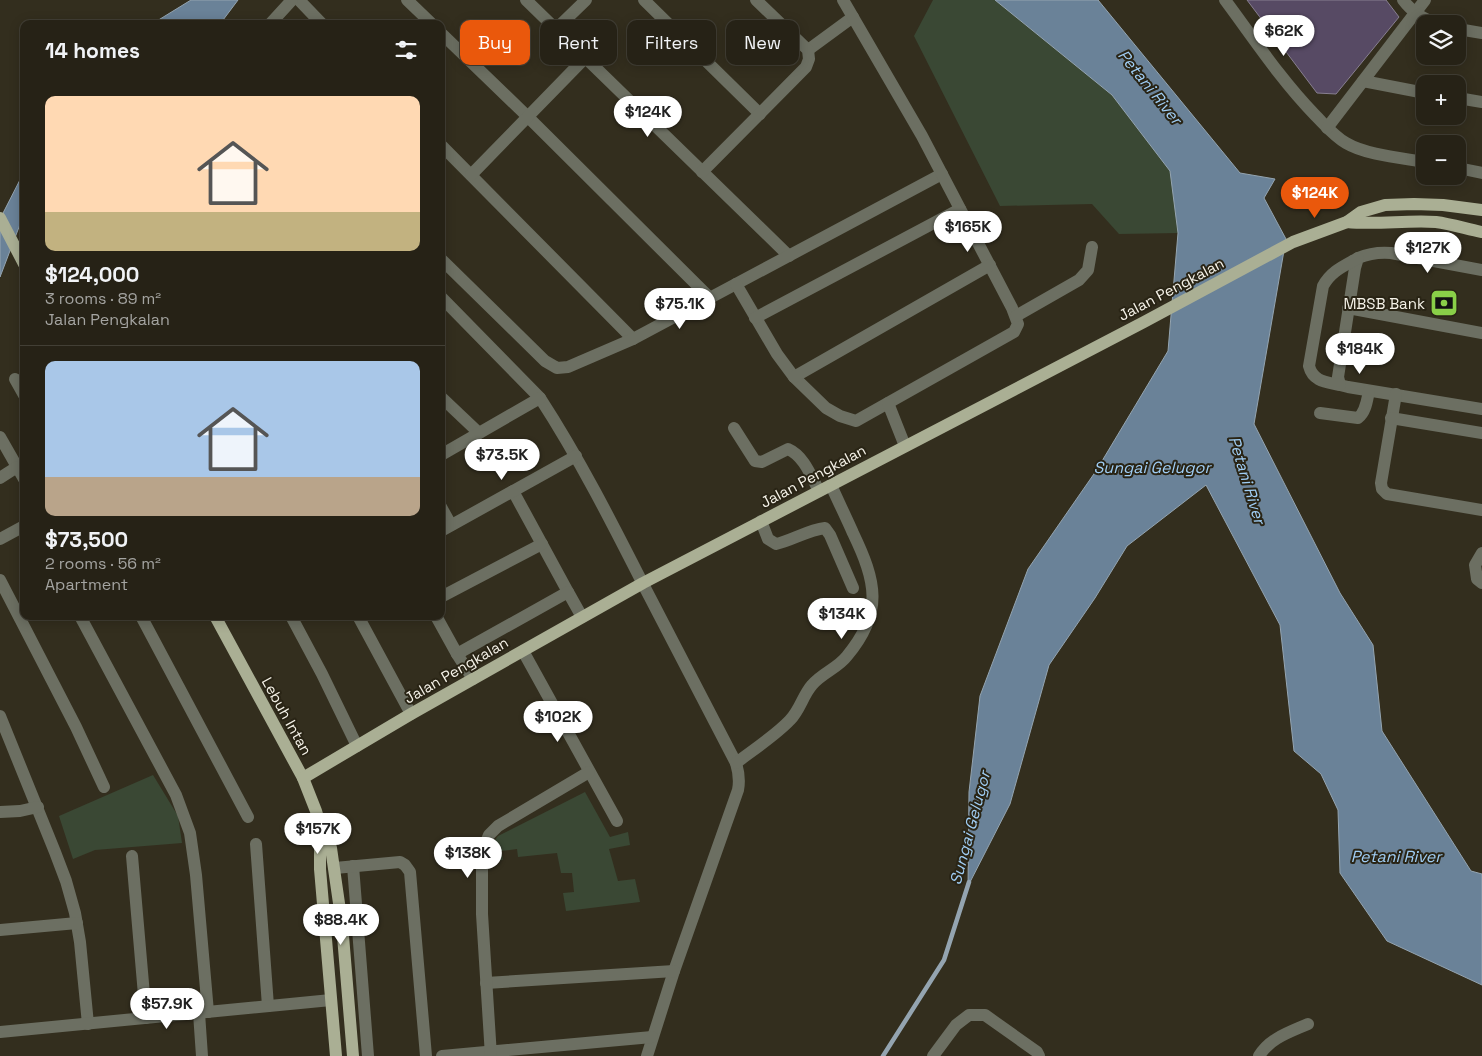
<!DOCTYPE html>
<html lang="en">
<head>
<meta charset="utf-8">
<style>
	:root { --surface:#262216; --page:#2e2a1f; --text:#f1f3f6; --muted:#a4a4a1; --line:#423f35; --accent:#ea580c }
	body { margin:0; font-family:"Space Grotesk",sans-serif; background:var(--page); color:var(--text); height:100vh; display:flex; flex-direction:column; font-size:19px; white-space:nowrap }
	* { box-sizing:border-box; margin:0 }
	p { font-size:16px; color:var(--muted) }
	.icon { flex:none; width:28px; height:28px; fill:none; stroke:currentColor; stroke-width:2; stroke-linecap:round; stroke-linejoin:round }
	.map { position:relative; flex:1; overflow:hidden }
	.drawer { position:absolute; left:20px; top:20px; width:425px; height:600px; display:flex; flex-direction:column; background:var(--surface); border-radius:10px; box-shadow:0 2px 12px #0003,0 0 0 1px var(--line) }
	.drawer>* { flex:none }
	.hud { position:absolute; left:460px; top:20px; width:475px; height:45px; display:flex; gap:10px }
	.fabs { position:absolute; left:1416px; top:15px; display:grid; gap:10px }
	.fabs a { display:grid; place-items:center; width:50px; height:50px; border-radius:10px; background:var(--surface); box-shadow:0 2px 12px #0003,0 0 0 1px var(--line); font-size:25px }
	.price { position:absolute; translate:-50% -42px; padding:0 11px; border-radius:18px; background:#fff; color:#222; font-size:16px; line-height:32px; filter:drop-shadow(0 1px 2px #0008) }
	.price::after { content:''; position:absolute; left:50%; top:30px; width:15px; height:11px; margin-left:-8px; background:inherit; clip-path:polygon(0 0,100% 0,50% 100%) }
	.price.selected { background:var(--accent); color:#fff }
	ul { padding:0; list-style:none }
	li { display:grid; align-content:center; gap:10px; height:265px; padding:0 25px }
	li+li { border-top:1px solid var(--line) }
	li span { display:grid; place-items:center; height:155px; border-radius:10px; color:#555 }
	li>.icon { margin-inline-start:auto }
	span .icon { width:90px; height:90px; fill:#fffc; stroke-width:1 }
	li b { font-size:21px }
	h2 { display:flex; justify-content:space-between; align-items:center; height:60px; padding:0 25px; font-size:21px }
	.pill { padding:0 18px; border-radius:10px; background:var(--surface); box-shadow:0 2px 12px #0003,0 0 0 1px var(--line); font-size:18px; line-height:45px }
	.pill.selected { background:var(--accent); color:#fff }
	.map>svg:first-child { display:block }
	.green { fill:#3a4834 }
	.water { fill:#6a8298; stroke:#94a4b0 }
	.lines { fill:none; stroke-linecap:round; stroke-linejoin:round }
	.stream { stroke:#94a4b0; stroke-width:4.5 }
	.building { fill:#574a64; stroke:#877f90 }
	.minor { stroke:#6c6f62; stroke-width:12 }
	.major { stroke:#aaaf94; stroke-width:12 }
	.labels { text-anchor:middle; dominant-baseline:central; stroke-width:4; stroke-linejoin:round; paint-order:stroke }
	.street-label { font-size:15px; fill:#f5f2e8; stroke:#292415 }
	.poi-label { font-size:15px; fill:#f5f2e8; stroke:#292415; text-anchor:end }
	.water-label { font-size:16px; font-style:italic; fill:#a0cef5; stroke:#292415 }
</style>
</head>
<body>
<div class="map">
<svg width="1482" height="1056" viewBox="0 0 1482 1056">
	<rect width="100%" height="100%" fill="#332e1e"/>
	<!-- green -->
	<g class="green">
		<path d="M 933,0 L 995,0 L 1112,95 L 1171,171 L 1178,233 L 1119,234 L 1092,204 L 1000,206 L 914,36 Z"/>
		<path d="M 153,775 L 178,816 L 182,843 L 95,850 L 73,859 L 59,816 Z"/>
		<path d="M 585,792 L 610,837 L 628,832 L 630,845 L 609,849 L 618,881 L 635,879 L 640,902 L 566,911 L 563,893 L 574,892 L 572,873 L 561,873 L 557,853 L 518,857 L 517,849 L 501,851 L 503,860 L 488,861 L 488,849 L 498,836 Z"/>
	</g>
	<!-- water -->
	<g class="water">
		<path d="M 191,0 L 238,0 L 220,24 L 152,24 Z"/>
		<path d="M 995,0 L 1098,0 L 1240,173 L 1275,179 L 1264,198 L 1286,239 L 1254,424 L 1340,593 L 1373,645 L 1382,731 L 1471,871 L 1482,874 L 1482,985 L 1387,941 L 1340,873 L 1338,810 L 1321,774 L 1294,751 L 1280,625 L 1206,485 L 1127,546 L 1095,598 L 1049,665 L 1010,804 L 968,886 L 969,792 L 980,696 L 1028,569 L 1096,471 L 1168,351 L 1178,233 L 1170,171 L 1112,95 Z"/>
		<path d="M 24,172 L 24,214 L 0,277 L 0,219 Z"/>
	</g>
	<g class="lines">
		<!-- stream -->
		<path class="stream" d="M 883,1056 L 944,960 L 969,882"/>
	</g>
	<!-- building -->
	<path class="building" d="M 1247,0 L 1386,0 L 1399,17 L 1336,94 L 1317,93 Z"/>
	<g class="lines">
		<!-- minor -->
		<g class="minor">
			<path d="M 299,0 L 322,24"/>
			<path d="M 407,0 L 432,24"/>
			<path d="M 526,0 L 789,256"/>
			<path d="M 644,0 L 760,114"/>
			<path d="M 1225,0 C 1254,39 1281,80 1315,115 C 1325,125 1334,136 1346,143 C 1366,155 1402,158 1425,162"/>
			<path d="M 1403,0 C 1412,12 1422,18 1437,24"/>
			<path d="M 270,24 L 292,0"/>
			<path d="M 556,29 L 586,0"/>
			<path d="M 1458,29 L 1482,33"/>
			<path d="M 441,33 L 527,116 L 710,298"/>
			<path d="M 808,50 L 853,17"/>
			<path d="M 1363,81 L 1425,93"/>
			<path d="M 1458,98 L 1482,102"/>
			<path d="M 1327,128 L 1425,0"/>
			<path d="M 441,145 L 633,339"/>
			<path d="M 1458,168 L 1482,173"/>
			<path d="M 702,172 L 806,67 L 809,59 L 808,50 L 756,0"/>
			<path d="M 471,175 L 585,58"/>
			<path d="M 441,259 L 545,361 L 557,368 L 568,367 L 633,339 L 942,174"/>
			<path d="M 1482,270 L 1391,253 C 1379,252 1370,253 1358,258 L 1355,268 L 1338,377 L 1340,385 L 1348,387 L 1482,409"/>
			<path d="M 736,284 L 777,354 L 794,377 L 826,408 L 840,416 L 856,421 L 1014,332 L 1018,324 L 1012,308 L 922,136 L 843,0"/>
			<path d="M 441,297 L 540,398 C 579,458 611,521 643,584 C 674,644 705,703 736,763 C 739,773 740,780 738,790 L 674,971 L 647,1056"/>
			<path d="M 1348,308 L 1482,333"/>
			<path d="M 1016,316 L 1079,280 L 1088,270 L 1092,247"/>
			<path d="M 755,318 L 960,209"/>
			<path d="M 794,377 L 990,265"/>
			<path d="M 15,379 L 24,395"/>
			<path d="M 1340,385 C 1327,382 1313,382 1309,366 L 1323,286 C 1331,271 1344,266 1358,258"/>
			<path d="M 1396,394 L 1381,483 L 1382,489 L 1387,494 L 1482,510"/>
			<path d="M 441,397 L 479,433"/>
			<path d="M 888,403 L 905,446"/>
			<path d="M 1320,413 L 1358,418 C 1366,412 1367,400 1369,391"/>
			<path d="M 1391,418 L 1482,433"/>
			<path d="M 734,428 L 755,461 L 762,462 L 788,449 C 804,456 811,476 819,491"/>
			<path d="M 0,437 L 24,479"/>
			<path d="M 441,455 L 540,398"/>
			<path d="M 0,478 L 17,467"/>
			<path d="M 513,491 L 568,592"/>
			<path d="M 441,507 L 451,525"/>
			<path d="M 761,521 L 768,539 L 776,544 C 793,540 808,530 825,528 L 830,535 L 853,588"/>
			<path d="M 441,531 L 576,456"/>
			<path d="M 0,539 L 24,526"/>
			<path d="M 1482,553 L 1475,565 L 1477,579 L 1482,583"/>
			<path d="M 0,580 L 76,727 L 104,787"/>
			<path d="M 441,597 L 542,544"/>
			<path d="M 80,616 L 176,795 L 190,833 L 196,875 L 208,1012"/>
			<path d="M 141,616 L 248,817"/>
			<path d="M 291,616 L 322,674 L 357,746"/>
			<path d="M 358,616 L 411,714"/>
			<path d="M 436,616 L 457,654"/>
			<path d="M 523,651 L 617,821"/>
			<path d="M 473,679 L 457,654 L 568,592 L 582,617"/>
			<path d="M 0,716 L 55,852 L 66,881 L 75,913 L 80,942 L 88,1024"/>
			<path d="M 736,763 C 753,750 776,735 790,720 C 800,710 803,695 812,685 C 822,673 838,668 847,656 C 884,612 876,581 853,533 C 846,517 838,501 831,485"/>
			<path d="M 0,812 L 20,811 L 38,807"/>
			<path d="M 256,844 L 268,1006"/>
			<path d="M 132,856 L 146,1018"/>
			<path d="M 353,866 L 368,1056"/>
			<path d="M 335,868 L 400,862 L 405,865 L 410,872 L 426,1056"/>
			<path d="M 0,930 L 77,923"/>
			<path d="M 486,983 L 674,971"/>
			<path d="M 199,1013 L 202,1056"/>
			<path d="M 0,1032 L 331,1000"/>
			<path d="M 442,1056 L 652,1037"/>
			<path d="M 491,1056 L 482,914 L 482,862 L 484,847 L 489,835 L 498,826 L 589,772"/>
			<path d="M 933,1056 L 956,1025 L 969,1015 L 985,1015 L 1037,1052 L 1039,1056"/>
			<path d="M 1259,1056 C 1270,1038 1290,1032 1308,1024"/>
		</g>
		<!-- major -->
		<g class="major">
			<path d="M 0,218 L 24,264"/>
			<path d="M 1347,222 C 1377,225 1406,220 1436,222 C 1451,224 1467,229 1482,232"/>
			<path d="M 215,616 L 303,778 L 316,811 L 323,835 L 331,848 L 342,924 L 353,1056"/>
			<path d="M 303,778 L 411,714 L 643,583 L 1144,322 L 1293,242 L 1347,222 L 1361,212 L 1385,205 L 1414,204 L 1443,205 L 1482,210"/>
			<path d="M 323,835 L 320,847 L 320,869 L 336,1056"/>
		</g>
	</g>
	<!-- icons -->
	<defs>
		<symbol id="bank-square" viewBox="-11 -11 22 22"><rect x="-9" y="-9" width="18" height="18" rx="4" fill="#89cf48" stroke="#292415"/><path d="M-6-4H6V4H-6ZM0-2.3a2.3 2.3 0 1 0 0 4.6a2.3 2.3 0 1 0 0-4.6Z" fill="#111"/></symbol>
	</defs>
	<g fill-rule="evenodd">
		<use href="#bank-square" x="1428" y="287" width="32" height="32"/>
	</g>
	<g class="labels">
		<!-- street labels -->
		<g class="street-label">
			<text transform="translate(1171 289) rotate(-28)">Jalan Pengkalan</text>
			<text transform="translate(813 476) rotate(-28)">Jalan Pengkalan</text>
			<text transform="translate(456 670) rotate(-30)">Jalan Pengkalan</text>
			<text transform="translate(287 716) rotate(61)">Lebuh Intan</text>
		</g>
		<!-- poi labels -->
		<g class="poi-label">
			<text x="1425" y="303">MBSB Bank</text>
		</g>
		<!-- water labels -->
		<g class="water-label">
			<text transform="translate(1150 87) rotate(51)">Petani River</text>
			<text x="1152" y="467">Sungai Gelugor</text>
			<text transform="translate(1247 480) rotate(73)">Petani River</text>
			<text transform="translate(970 828) rotate(-75)">Sungai Gelugor</text>
			<text x="1396" y="856">Petani River</text>
		</g>
	</g>
</svg>
<div class="fabs">
<a><svg class="icon" aria-label="layers" viewBox="0 0 24 24"><path d="M12 4l9 5-9 5-9-5zM3 14l9 5 9-5"/></svg></a>
<a>+</a>
<a>−</a>
</div>
<b class="price" style="left:1284px;top:57px">$62K</b>
<b class="price" style="left:648px;top:138px">$124K</b>
<b class="price selected" style="left:1315px;top:219px">$124K</b>
<b class="price" style="left:968px;top:253px">$165K</b>
<b class="price" style="left:1428px;top:274px">$127K</b>
<b class="price" style="left:680px;top:330px">$75.1K</b>
<b class="price" style="left:1360px;top:375px">$184K</b>
<b class="price" style="left:502px;top:481px">$73.5K</b>
<b class="price" style="left:842px;top:640px">$134K</b>
<b class="price" style="left:558px;top:743px">$102K</b>
<b class="price" style="left:318px;top:855px">$157K</b>
<b class="price" style="left:468px;top:879px">$138K</b>
<b class="price" style="left:341px;top:946px">$88.4K</b>
<b class="price" style="left:167px;top:1030px">$57.9K</b>
<div class="hud">
<a class="pill selected">Buy</a>
<a class="pill">Rent</a>
<a class="pill">Filters</a>
<a class="pill">New</a>
</div>
<section class="drawer">
<h2>14 homes<svg class="icon" aria-label="filters" viewBox="0 0 24 24"><path d="M4 7h16M4 17h16"/><circle cx="9" cy="7" r="2"/><circle cx="15" cy="17" r="2"/></svg></h2>
<ul>
<li><span style="background:linear-gradient(#ffd9b3 75%,#c2b280 0)"><svg class="icon" aria-label="home" viewBox="0 0 24 24"><path d="M3 11l9-7 9 7M6 9v11h12V9"/></svg></span><div><b>$124,000</b><p>3 rooms · 89 m²</p><p>Jalan Pengkalan</p></div></li>
<li><span style="background:linear-gradient(#a9c7e8 75%,#b9a48a 0)"><svg class="icon" aria-label="home" viewBox="0 0 24 24"><path d="M3 11l9-7 9 7M6 9v11h12V9"/></svg></span><div><b>$73,500</b><p>2 rooms · 56 m²</p><p>Apartment</p></div></li>
</ul>
</section>
</div>
</body>
</html>
